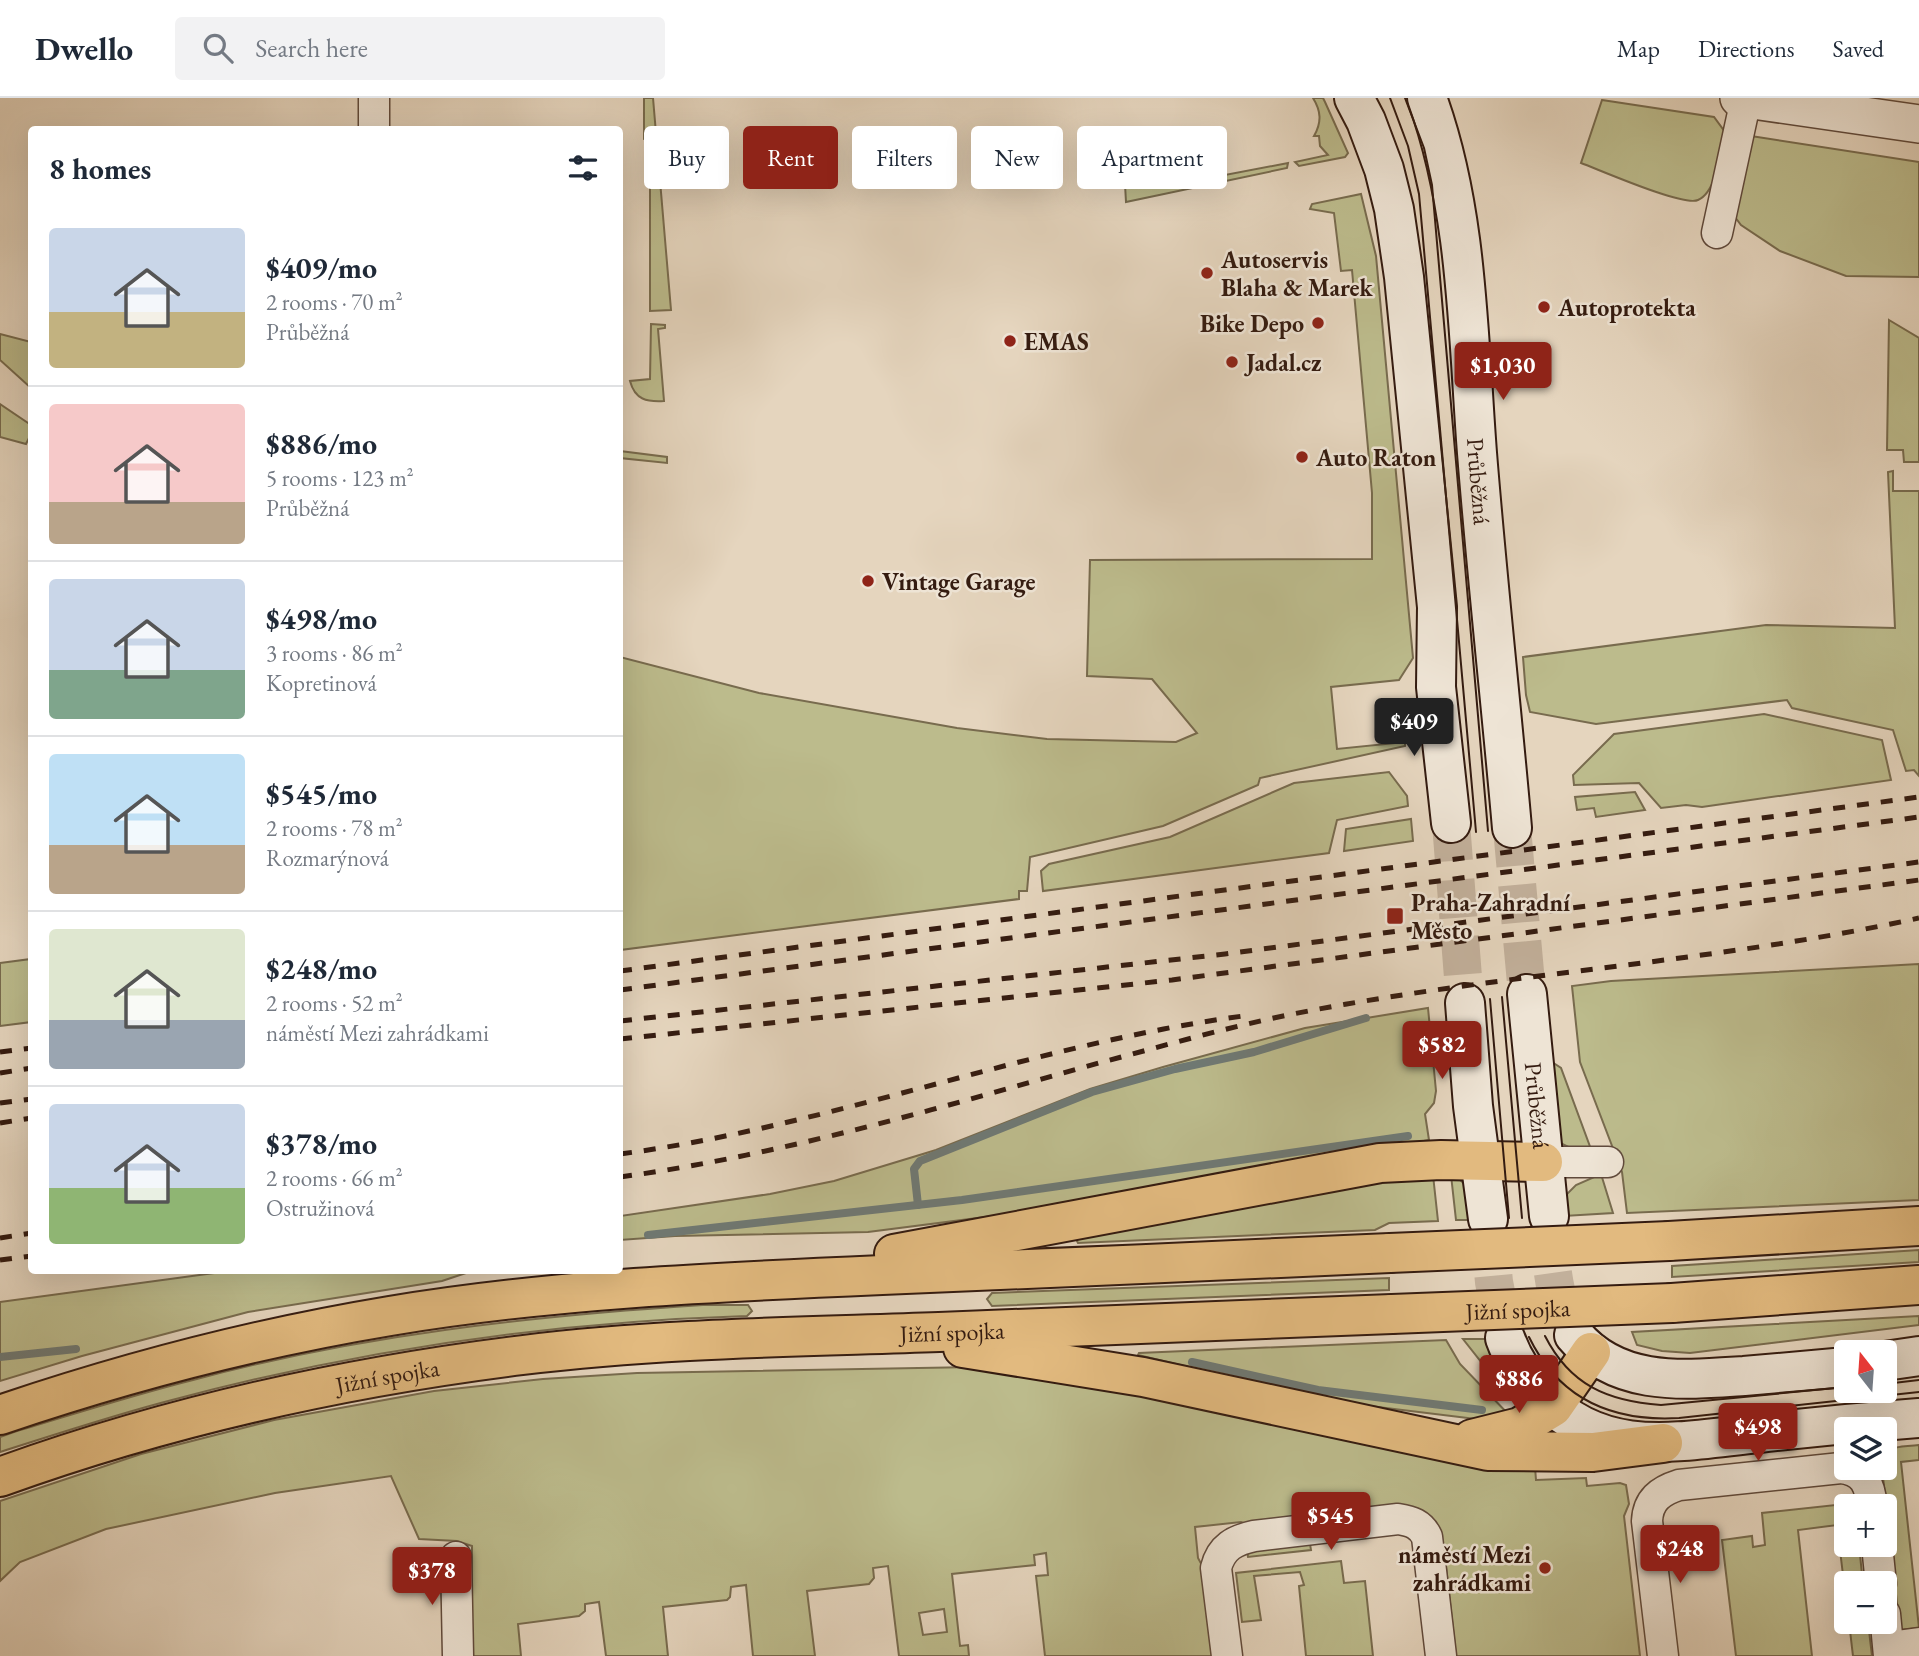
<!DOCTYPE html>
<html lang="en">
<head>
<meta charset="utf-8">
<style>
	:root { --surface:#fff; --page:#f2f2f3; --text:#1f2937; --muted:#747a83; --line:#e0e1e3; --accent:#8f2418 }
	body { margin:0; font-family:"EB Garamond",serif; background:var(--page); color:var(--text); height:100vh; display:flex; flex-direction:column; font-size:26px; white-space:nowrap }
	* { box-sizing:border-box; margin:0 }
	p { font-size:23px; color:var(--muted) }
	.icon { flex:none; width:38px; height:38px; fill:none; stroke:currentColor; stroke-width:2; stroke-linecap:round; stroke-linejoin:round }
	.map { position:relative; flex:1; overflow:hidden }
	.drawer { position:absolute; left:28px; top:28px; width:595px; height:1148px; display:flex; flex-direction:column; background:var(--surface); border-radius:7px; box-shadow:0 7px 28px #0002 }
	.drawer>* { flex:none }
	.banner { position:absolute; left:644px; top:28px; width:665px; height:63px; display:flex; gap:14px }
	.needle { width:46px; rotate:343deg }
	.controls { position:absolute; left:1834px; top:1242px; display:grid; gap:14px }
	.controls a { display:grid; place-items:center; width:63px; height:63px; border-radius:7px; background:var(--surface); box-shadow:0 7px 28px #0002; font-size:35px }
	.price { position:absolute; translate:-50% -60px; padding:0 16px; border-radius:7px; background:var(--accent); color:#fff; font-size:23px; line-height:46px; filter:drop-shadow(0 2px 4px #0008) }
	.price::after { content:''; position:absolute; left:50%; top:42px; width:21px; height:16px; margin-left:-10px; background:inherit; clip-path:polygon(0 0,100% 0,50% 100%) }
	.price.current { background:#222; color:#fff }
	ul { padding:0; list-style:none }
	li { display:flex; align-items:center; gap:21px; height:175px; padding:0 21px }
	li+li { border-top:2px solid var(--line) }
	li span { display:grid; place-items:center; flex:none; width:196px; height:140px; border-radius:7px; color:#555 }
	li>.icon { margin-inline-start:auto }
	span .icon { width:84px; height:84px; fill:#fffc; stroke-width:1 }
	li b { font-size:30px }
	h2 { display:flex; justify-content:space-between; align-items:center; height:84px; padding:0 21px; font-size:30px }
	.pill { padding:0 24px; border-radius:7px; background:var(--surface); box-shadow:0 7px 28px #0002; font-size:24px; line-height:63px }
	.pill.current { background:var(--accent); color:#fff }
	header { display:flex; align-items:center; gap:42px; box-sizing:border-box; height:98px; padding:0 35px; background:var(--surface); border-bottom:2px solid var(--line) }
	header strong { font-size:33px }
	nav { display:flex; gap:38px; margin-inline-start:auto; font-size:24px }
	.search { width:490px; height:63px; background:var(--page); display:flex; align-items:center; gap:18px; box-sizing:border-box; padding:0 24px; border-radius:7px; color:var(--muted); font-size:26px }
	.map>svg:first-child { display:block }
	.green { fill:#bcbb8c; stroke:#786b4e; stroke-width:2; fill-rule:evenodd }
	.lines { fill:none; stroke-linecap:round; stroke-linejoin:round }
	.stream { stroke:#6f7974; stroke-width:8 }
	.secondary-tunnel { stroke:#c2b09b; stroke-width:38; stroke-dasharray:38 19; stroke-linecap:butt }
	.minor-casing { stroke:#604a3c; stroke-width:33 }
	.tertiary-casing { stroke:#604a3c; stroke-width:40 }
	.secondary-casing { stroke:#341b10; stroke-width:42 }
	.trunk-casing { stroke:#341b10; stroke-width:42 }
	.minor { stroke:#eee4d5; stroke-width:30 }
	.tertiary { stroke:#eee4d5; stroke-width:37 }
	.secondary { stroke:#eee4d5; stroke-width:38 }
	.trunk { stroke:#e2ba7f; stroke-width:38 }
	.tram { stroke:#341b10; stroke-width:2 }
	.rail { stroke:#341b10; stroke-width:5; stroke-dasharray:12 12; stroke-linecap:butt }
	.trunk-bridge-casing { stroke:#341b10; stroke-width:42; stroke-linecap:butt }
	.trunk-bridge { stroke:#e2ba7f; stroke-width:38 }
	.poi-dot { fill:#8f2418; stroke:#eee4d5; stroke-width:2.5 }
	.labels { text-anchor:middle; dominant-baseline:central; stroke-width:5; stroke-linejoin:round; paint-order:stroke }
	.poi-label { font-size:24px; font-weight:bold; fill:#341b10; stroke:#eee4d5; text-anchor:start }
	.street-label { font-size:24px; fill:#341b10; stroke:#eee4d5 }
</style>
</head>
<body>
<header>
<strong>Dwello</strong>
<div class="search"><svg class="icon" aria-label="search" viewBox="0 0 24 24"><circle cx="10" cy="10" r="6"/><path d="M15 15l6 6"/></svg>Search here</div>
<nav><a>Map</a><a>Directions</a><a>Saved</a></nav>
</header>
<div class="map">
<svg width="1919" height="1558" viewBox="0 0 1919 1558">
	<rect width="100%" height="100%" fill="#e5d5be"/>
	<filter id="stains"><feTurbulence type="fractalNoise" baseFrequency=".00286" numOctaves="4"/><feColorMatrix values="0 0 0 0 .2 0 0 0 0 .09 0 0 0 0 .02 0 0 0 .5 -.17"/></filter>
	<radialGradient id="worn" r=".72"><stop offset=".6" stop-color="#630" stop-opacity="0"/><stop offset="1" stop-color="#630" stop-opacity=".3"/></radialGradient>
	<!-- green -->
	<g class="green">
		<path d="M 644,0 L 653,0 L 671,212 L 650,213 L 650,42 L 644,41 Z"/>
		<path d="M 1313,0 L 1323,0 L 1325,4 L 1348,55 L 1345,59 L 1299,68 L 1295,64 L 1328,57 L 1320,48 L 1319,38 L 1314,38 C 1322,24 1321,13 1313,0 Z"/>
		<path d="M 1602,2 L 1714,19 L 1725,34 C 1721,52 1717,94 1698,102 C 1684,109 1600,72 1581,65 Z"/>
		<path d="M 1751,38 L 1919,64 L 1919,179 L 1846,178 L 1780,153 L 1741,127 L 1735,119 Z"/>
		<path d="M 1145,42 L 1199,82 L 1288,65 L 1287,70 L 1126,104 L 1123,51 L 1131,43 L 1138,49 Z"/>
		<path d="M 1361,96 L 1376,158 L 1413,560 L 1399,582 L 1331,589 L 1337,651 L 1405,644 L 1405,648 L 1260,680 L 1258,687 L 1163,728 L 1030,759 L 1027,793 L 1019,793 L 1019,801 L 620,852 L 620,559 L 759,595 L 957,630 L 1047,641 L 1176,644 L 1197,635 L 1152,581 L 1087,578 L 1090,462 L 1372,461 L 1372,395 L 1352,172 L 1341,173 L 1334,115 L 1310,111 L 1312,106 Z"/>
		<path d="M 1889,222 L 1919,240 L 1919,364 L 1904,364 L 1903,352 L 1887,352 Z"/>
		<path d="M 651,226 L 665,227 L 665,230 L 658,231 L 664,303 C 647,304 635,302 630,283 L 650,281 Z"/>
		<path d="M 0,236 L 31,244 L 31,290 L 0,262 Z"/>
		<path d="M 0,306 L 31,327 L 31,336 L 26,346 L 0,339 Z"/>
		<path d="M 620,353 L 667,359 L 667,365 L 620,360 Z"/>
		<path d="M 1893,373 L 1893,393 L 1919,393 L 1919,678 L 1914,672 L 1906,673 L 1893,632 L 1792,610 L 1787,602 L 1596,626 L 1530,614 L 1526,597 L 1523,559 L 1766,527 L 1895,530 L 1888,374 Z"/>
		<path d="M 1764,616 L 1882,642 L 1891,682 L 1702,709 L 1686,707 L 1661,710 L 1639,685 L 1574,687 L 1573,677 L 1614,636 Z"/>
		<path d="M 1389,674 L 1407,698 L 1408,708 L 1337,722 L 1329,755 L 1043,793 L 1041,773 L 1049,766 L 1170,739 L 1294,685 Z"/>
		<path d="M 1635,694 L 1645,712 L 1596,719 L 1594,710 L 1577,712 L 1575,699 Z"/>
		<path d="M 1411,721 L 1413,743 L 1344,753 L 1346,731 Z"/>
		<path d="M 31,861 L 31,924 L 0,928 L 0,865 Z"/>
		<path d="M 1919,866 L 1919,1102 L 1627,1115 L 1622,1074 L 1580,964 L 1572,888 L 1611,883 Z"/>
		<path d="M 1428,910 L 1436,993 L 1434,1005 L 1425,1016 L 1429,1042 L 1072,1108 L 868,1134 L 675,1138 L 620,1142 L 620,1118 L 770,1096 L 834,1083 L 936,1052 L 1090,991 L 1163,969 L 1305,930 Z"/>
		<path d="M 1552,964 L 1561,970 L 1592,1054 L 1585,1057 L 1554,1042 Z"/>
		<path d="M 1601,1076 L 1613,1115 L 1564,1118 L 1562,1101 L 1576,1087 Z"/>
		<path d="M 1433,1077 L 1438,1123 L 1389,1125 L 1375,1132 L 1078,1145 L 1075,1139 L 1353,1087 Z"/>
		<path d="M 1451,1077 C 1472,1084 1471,1103 1474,1122 L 1456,1122 Z"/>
		<path d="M 1919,1152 L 1919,1164 L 1672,1179 L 1672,1168 Z"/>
		<path d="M 229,1173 L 472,1173 L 442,1183 L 248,1214 L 82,1258 L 0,1283 L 0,1204 Z"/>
		<path d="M 1389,1180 L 1389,1192 L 992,1208 L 987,1201 L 992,1195 Z"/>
		<path d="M 703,1207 L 748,1207 L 752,1213 L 747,1218 C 553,1224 359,1252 172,1302 C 114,1317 57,1336 0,1354 L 0,1339 L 14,1334 C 74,1316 133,1297 193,1282 C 360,1237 532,1218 703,1207 Z"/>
		<path d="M 1919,1218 L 1919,1227 L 1690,1255 L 1662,1253 L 1637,1247 L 1632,1234 Z"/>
		<path d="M 1463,1241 L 1488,1241 L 1529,1312 L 1482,1265 Z"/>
		<path d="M 1446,1242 L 1460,1266 L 1512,1320 L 1484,1322 L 1337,1304 L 1138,1257 L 1139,1255 Z"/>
		<path d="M 1025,1268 L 1535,1369 L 1536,1382 L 1586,1380 L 1587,1388 L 1620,1385 L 1626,1387 L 1629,1406 L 1624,1418 L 1640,1558 L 1456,1558 L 1444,1451 L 1437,1430 L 1251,1428 L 1241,1424 L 1195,1429 L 1198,1460 L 1204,1471 L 1214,1558 L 1045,1558 L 1036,1478 L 1048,1477 L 1046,1455 L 1034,1457 L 1035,1467 L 952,1476 L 960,1548 L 968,1547 L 969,1558 L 899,1558 L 888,1468 L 873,1470 L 874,1480 L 869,1486 L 807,1493 L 815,1558 L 753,1558 L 746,1487 L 731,1489 L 730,1499 L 727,1502 L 663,1509 L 668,1558 L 606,1558 L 599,1504 L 585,1506 L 585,1513 L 579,1518 L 518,1526 L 521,1558 L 471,1558 L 472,1448 L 457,1443 L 419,1441 L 391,1378 L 275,1395 L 106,1431 L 20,1464 L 0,1483 L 0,1403 L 141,1356 L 274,1322 L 434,1293 L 543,1281 L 637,1275 ZM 944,1511 L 947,1534 L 923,1537 L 919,1515 Z"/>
		<path d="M 1919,1347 L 1919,1362 L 1901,1364 L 1919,1530 L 1900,1532 L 1882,1370 L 1885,1370 C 1885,1345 1898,1350 1919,1347 Z"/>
		<path d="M 1854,1405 L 1855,1409 L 1846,1409 L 1846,1447 L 1859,1447 L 1863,1486 L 1846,1486 L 1846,1502 L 1837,1427 L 1798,1432 L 1812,1558 L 1736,1558 L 1722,1442 L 1752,1438 L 1753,1449 L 1765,1447 L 1762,1415 Z"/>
		<path d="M 1310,1446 L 1311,1452 L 1248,1459 L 1247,1453 Z"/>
		<path d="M 1341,1463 L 1344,1485 L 1365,1483 L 1373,1558 L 1306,1558 L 1299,1488 L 1304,1487 L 1300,1474 L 1254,1478 L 1261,1522 L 1242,1524 L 1236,1475 Z"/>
		<path d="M 1849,1524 L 1868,1524 L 1872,1558 L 1853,1558 Z"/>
	</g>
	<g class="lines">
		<!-- stream -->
		<g class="stream">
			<path d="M 918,1107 L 914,1071 L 920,1063 L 1092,994 L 1175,971 L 1254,954 L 1366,920"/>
			<path d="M 648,1137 L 962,1102 L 1408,1038"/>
			<path d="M 0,1259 L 76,1251"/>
			<path d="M 1192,1264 L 1318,1292 L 1482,1312"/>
		</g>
		<!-- secondary-tunnel -->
		<g class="secondary-tunnel">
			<path d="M 1451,725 L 1465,905"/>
			<path d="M 1512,730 L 1527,896"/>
			<path d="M 1549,1118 C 1551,1161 1551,1200 1574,1237"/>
			<path d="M 1488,1121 L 1494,1184 L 1505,1240"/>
		</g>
		<defs>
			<g id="minor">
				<path d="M 374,0 L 374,32"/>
				<path d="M 1717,135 L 1746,1"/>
				<path d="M 1543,1064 L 1608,1064"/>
				<path d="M 1877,1447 L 1881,1486"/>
				<path d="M 456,1459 L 458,1558"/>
				<path d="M 1885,1516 L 1889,1558"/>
				<path d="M 1889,1549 L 1919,1545"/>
				<path d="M 1227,1558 L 1216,1470 C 1221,1449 1235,1442 1254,1438 L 1398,1421 C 1411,1423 1421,1426 1427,1439 L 1441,1558"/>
				<path d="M 1663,1558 L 1647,1423 C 1648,1402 1660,1393 1679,1387 L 1841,1370 C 1865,1373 1870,1387 1872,1409"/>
			</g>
			<path id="tertiary" d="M 1739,0 L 1919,26"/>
			<g id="secondary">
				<path d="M 1354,0 L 1366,23 L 1384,71 L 1394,111 L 1404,179 L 1437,509 L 1436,589 L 1451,725"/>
				<path id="s1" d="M 1427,0 C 1468,112 1468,237 1477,355 C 1487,480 1501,605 1512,730"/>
				<path id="s2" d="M 1527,896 L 1549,1118"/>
				<path d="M 1465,905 L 1473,1008 L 1488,1121"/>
				<path d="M 1574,1237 C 1617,1289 1683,1282 1744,1278 C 1778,1275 1812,1272 1846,1269"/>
				<path d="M 1505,1240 C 1513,1262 1525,1281 1542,1298 C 1604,1362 1679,1343 1759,1335 C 1812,1329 1865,1324 1919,1320"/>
				<path d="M 1885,1263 L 1919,1258"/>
			</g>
			<g id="trunk">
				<path d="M 1669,1143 L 1919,1128"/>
				<path d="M 894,1156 L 1380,1065 L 1441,1062 L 1543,1064"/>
				<path d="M 1672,1205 L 1919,1187"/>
				<path d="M 963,1250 L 1143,1279 L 1488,1353 L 1593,1354 L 1663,1345"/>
				<path d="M 0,1317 C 127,1274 257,1240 390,1218 C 552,1191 717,1184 882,1177 C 1051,1170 1221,1163 1390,1155"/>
				<path d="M 1472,1341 L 1520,1329 L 1553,1309 L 1591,1254"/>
				<path id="s3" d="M 0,1379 C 169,1318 345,1279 523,1257 C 661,1240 801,1239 939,1234 C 1090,1228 1241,1222 1392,1216"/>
			</g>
		</defs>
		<!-- minor casing -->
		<use href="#minor" class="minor-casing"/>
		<!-- tertiary casing -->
		<use href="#tertiary" class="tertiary-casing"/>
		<!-- secondary casing -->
		<use href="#secondary" class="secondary-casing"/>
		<!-- trunk casing -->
		<use href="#trunk" class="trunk-casing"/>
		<!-- minor -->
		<use href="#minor" class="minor"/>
		<!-- tertiary -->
		<use href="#tertiary" class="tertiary"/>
		<!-- secondary -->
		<use href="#secondary" class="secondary"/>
		<!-- trunk -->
		<use href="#trunk" class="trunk"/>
		<!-- tram -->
		<g class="tram">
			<path d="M 1390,0 L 1408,48 L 1419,96 L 1476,734"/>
			<path d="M 1405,0 L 1424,50 L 1432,87 L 1488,733"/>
			<path d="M 1502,899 L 1522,1120"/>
			<path d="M 1490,901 L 1509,1120"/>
			<path d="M 1545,1238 C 1570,1287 1607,1303 1661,1307 L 1846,1289"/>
			<path d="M 1529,1239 C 1559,1301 1611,1324 1679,1320 L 1919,1294"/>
			<path d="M 1885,1286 L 1919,1282"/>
		</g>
		<!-- rail -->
		<g class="rail">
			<path d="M 620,873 L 1919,699"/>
			<path d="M 620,892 L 1919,719"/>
			<path d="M 620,923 L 1225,856 L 1919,764"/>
			<path d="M 620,941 L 1172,882 L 1919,782"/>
			<path d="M 0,954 L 32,950"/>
			<path d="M 0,975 L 32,970"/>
			<path d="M 0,1005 L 32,1001"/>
			<path d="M 0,1025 L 32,1020"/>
			<path d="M 620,1056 C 834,1028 1037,944 1251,917"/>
			<path d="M 620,1079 C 783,1057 941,1009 1099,965 C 1163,948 1228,929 1293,916 C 1500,875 1713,865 1919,820"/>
			<path d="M 0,1140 L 32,1135"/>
			<path d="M 0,1162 L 32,1158"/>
		</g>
		<defs>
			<g id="trunk-bridge">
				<path d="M 1390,1155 L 1669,1143"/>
				<path id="s4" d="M 1392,1216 L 1672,1205"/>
			</g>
		</defs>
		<!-- trunk-bridge casing -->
		<use href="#trunk-bridge" class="trunk-bridge-casing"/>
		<!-- trunk-bridge -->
		<use href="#trunk-bridge" class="trunk-bridge"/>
	</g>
	<!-- markers -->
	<g class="poi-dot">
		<circle cx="1207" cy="175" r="7"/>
		<circle cx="1544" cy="209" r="7"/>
		<circle cx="1318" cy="225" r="7"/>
		<circle cx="1010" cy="243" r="7"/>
		<circle cx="1232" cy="264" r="7"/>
		<circle cx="1302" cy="359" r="7"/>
		<circle cx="868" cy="483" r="7"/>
		<rect x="1386" y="809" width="18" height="18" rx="3.5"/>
		<circle cx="1545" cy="1470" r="7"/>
	</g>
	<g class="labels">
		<!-- poi labels -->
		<g class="poi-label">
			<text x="1221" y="161">Autoservis<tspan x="1221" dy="28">Blaha &amp; Marek</tspan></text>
			<text x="1558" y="209">Autoprotekta</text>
			<text x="1304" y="225" text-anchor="end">Bike Depo</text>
			<text x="1024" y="243">EMAS</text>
			<text x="1246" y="264">Jadal.cz</text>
			<text x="1316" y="359">Auto Raton</text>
			<text x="882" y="483">Vintage Garage</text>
			<text x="1411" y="804">Praha-Zahradní<tspan x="1411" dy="28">Město</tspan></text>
			<text x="1531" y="1456" text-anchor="end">náměstí Mezi<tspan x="1531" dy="28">zahrádkami</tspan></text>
		</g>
		<!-- street labels -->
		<g class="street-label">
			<text stroke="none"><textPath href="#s1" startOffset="388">Průběžná</textPath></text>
			<text stroke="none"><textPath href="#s2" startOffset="112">Průběžná</textPath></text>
			<text stroke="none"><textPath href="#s4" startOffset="126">Jižní spojka</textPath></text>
			<text stroke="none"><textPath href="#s3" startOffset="968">Jižní spojka</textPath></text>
			<text stroke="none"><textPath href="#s3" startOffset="401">Jižní spojka</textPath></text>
		</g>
	</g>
	<rect width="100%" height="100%" filter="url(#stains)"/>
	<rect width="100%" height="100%" fill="url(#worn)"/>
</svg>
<div class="controls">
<a><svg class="needle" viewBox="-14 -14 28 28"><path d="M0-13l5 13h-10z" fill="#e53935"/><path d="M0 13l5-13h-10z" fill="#747a83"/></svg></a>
<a><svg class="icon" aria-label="layers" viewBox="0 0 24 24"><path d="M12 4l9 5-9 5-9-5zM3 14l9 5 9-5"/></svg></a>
<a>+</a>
<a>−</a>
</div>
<b class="price" style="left:1503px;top:304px">$1,030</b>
<b class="price current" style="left:1414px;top:660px">$409</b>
<b class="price" style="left:1442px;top:983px">$582</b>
<b class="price" style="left:1519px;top:1317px">$886</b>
<b class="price" style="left:1758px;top:1365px">$498</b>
<b class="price" style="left:1331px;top:1454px">$545</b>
<b class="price" style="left:1680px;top:1487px">$248</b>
<b class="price" style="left:432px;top:1509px">$378</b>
<div class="banner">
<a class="pill">Buy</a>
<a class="pill current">Rent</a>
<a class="pill">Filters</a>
<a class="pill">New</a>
<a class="pill">Apartment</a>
</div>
<section class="drawer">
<h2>8 homes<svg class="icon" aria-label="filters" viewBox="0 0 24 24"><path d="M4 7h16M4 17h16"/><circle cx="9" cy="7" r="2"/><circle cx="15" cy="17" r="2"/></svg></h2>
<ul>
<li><span style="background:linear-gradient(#c9d6e8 60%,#c2b280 0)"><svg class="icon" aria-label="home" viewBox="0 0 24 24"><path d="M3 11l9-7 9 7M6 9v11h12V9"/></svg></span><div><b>$409/mo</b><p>2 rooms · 70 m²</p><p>Průběžná</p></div></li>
<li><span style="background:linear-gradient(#f6c9c9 70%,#b9a48a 0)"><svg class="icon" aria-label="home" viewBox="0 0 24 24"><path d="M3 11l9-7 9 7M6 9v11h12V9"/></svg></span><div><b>$886/mo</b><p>5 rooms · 123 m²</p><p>Průběžná</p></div></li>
<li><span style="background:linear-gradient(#c9d6e8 65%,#7fa58c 0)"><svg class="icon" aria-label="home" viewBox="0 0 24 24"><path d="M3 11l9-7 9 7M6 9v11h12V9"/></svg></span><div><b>$498/mo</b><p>3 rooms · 86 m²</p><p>Kopretinová</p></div></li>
<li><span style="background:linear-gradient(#bfe0f5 65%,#b9a48a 0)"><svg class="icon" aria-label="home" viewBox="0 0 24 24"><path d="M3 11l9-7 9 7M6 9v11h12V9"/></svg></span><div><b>$545/mo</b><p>2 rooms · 78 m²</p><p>Rozmarýnová</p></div></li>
<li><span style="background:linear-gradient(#dfe7d0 65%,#9aa5b1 0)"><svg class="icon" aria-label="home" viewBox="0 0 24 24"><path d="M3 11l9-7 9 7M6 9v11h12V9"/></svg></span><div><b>$248/mo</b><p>2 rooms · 52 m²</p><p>náměstí Mezi zahrádkami</p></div></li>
<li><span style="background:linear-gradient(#c9d6e8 60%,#8fb573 0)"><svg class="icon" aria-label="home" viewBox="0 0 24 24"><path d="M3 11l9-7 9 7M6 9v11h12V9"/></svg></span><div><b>$378/mo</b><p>2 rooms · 66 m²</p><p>Ostružinová</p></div></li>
</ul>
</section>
</div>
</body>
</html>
